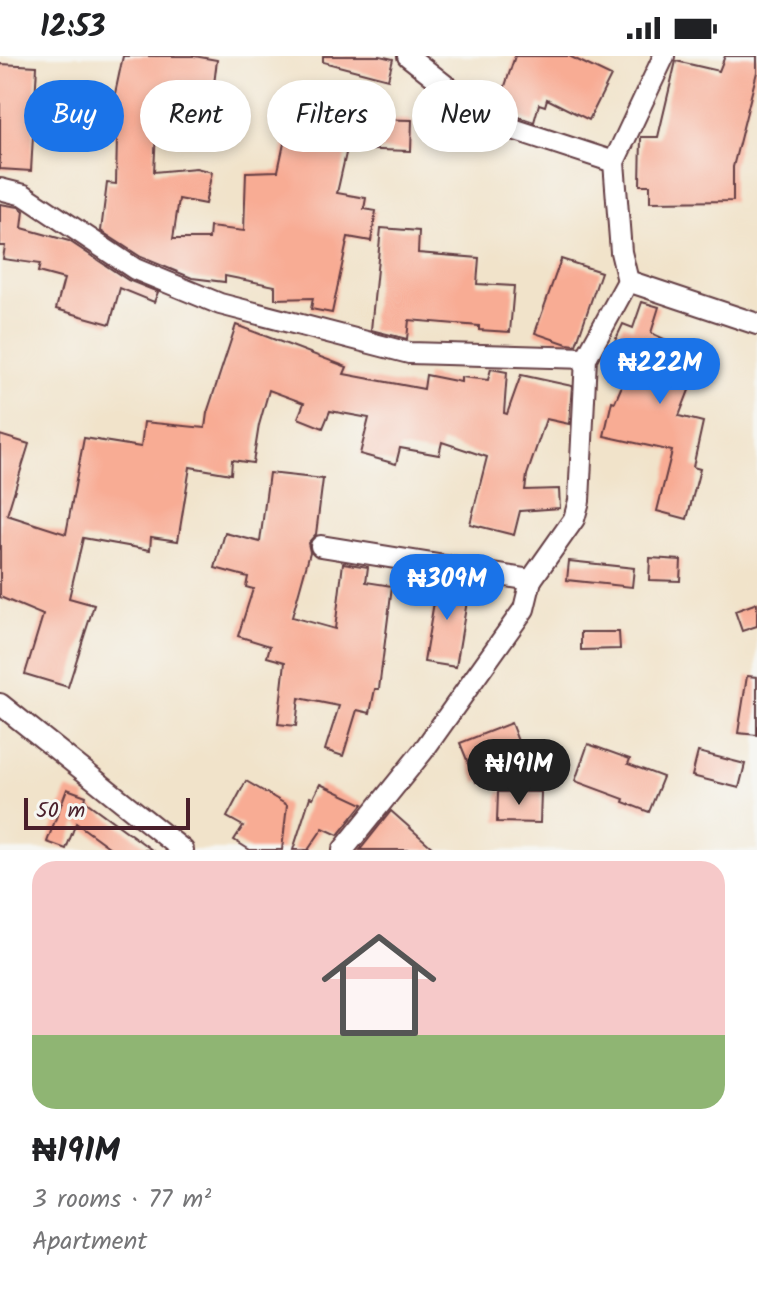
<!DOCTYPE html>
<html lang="en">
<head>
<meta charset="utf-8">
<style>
	:root { --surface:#fff; --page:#f2f2f2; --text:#202124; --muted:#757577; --accent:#1a73e8 }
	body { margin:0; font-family:Kalam,sans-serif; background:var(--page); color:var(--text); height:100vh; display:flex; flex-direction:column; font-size:30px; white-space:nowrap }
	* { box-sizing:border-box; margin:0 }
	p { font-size:26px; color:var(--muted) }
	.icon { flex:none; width:44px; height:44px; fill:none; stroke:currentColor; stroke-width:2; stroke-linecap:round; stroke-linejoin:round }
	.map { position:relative; height:794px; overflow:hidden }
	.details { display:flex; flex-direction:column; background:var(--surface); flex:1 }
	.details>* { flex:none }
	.top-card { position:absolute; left:24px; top:24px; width:710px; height:72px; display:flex; gap:16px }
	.scale { position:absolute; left:24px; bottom:20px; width:166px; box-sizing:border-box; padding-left:8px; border:4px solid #4a1f2b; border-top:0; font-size:22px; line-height:28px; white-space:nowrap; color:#4a1f2b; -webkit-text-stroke:6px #f6f6f2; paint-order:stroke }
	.price { position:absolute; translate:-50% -68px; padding:0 18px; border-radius:28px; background:var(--accent); color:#fff; font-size:26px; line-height:52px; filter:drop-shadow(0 2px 4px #0008) }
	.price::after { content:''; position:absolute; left:50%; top:48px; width:24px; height:18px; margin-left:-12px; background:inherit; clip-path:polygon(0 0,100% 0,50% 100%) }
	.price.selected { background:#222; color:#fff }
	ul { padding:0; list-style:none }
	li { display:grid; align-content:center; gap:16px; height:424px; padding:0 32px }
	li span { display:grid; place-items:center; height:248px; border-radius:24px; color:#555 }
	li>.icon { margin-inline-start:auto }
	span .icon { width:144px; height:144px; fill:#fffc; stroke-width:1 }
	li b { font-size:34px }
	.tag { padding:0 28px; border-radius:36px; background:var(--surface); box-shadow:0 4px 12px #0003; font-size:28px; line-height:72px }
	.tag.selected { background:var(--accent); color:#fff }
	.status { display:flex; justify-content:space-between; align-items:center; height:56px; padding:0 40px; background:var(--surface); direction:ltr }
	.status svg { height:22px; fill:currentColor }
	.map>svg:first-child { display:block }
	.building { fill:#f8ac94 }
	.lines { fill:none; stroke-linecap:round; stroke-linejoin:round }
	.street-casing { stroke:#633c43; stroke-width:24 }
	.street { stroke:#fff; stroke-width:20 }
</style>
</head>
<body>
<div class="status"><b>12:53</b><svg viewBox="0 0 49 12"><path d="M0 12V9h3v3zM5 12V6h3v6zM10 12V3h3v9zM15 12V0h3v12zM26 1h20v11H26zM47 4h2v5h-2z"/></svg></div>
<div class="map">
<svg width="757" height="794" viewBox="0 0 757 794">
	<rect width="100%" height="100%" fill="#f6f6f2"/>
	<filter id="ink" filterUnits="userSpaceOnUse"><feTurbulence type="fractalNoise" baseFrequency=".0125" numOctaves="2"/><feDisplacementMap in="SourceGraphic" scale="16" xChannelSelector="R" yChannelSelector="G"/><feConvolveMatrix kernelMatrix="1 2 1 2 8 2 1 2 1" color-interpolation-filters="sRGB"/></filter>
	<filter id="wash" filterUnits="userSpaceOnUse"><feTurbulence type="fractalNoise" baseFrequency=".006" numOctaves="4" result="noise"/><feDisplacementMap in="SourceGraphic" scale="32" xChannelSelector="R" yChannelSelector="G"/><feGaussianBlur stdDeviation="1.8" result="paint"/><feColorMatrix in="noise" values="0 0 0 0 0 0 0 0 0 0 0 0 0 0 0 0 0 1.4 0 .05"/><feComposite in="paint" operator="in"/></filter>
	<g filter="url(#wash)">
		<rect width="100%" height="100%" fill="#f1e3ca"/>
		<g id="blocks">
			<!-- building -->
			<g class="building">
				<path d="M 123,0 L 194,0 L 217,4 L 208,76 L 158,72 L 156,75 L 154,116 L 196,112 L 212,116 L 205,148 L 179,143 L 173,183 L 209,183 L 210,171 L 244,175 L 246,116 L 278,115 L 291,55 L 362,70 L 364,63 L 412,64 L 411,95 L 347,93 L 337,137 L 366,142 L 364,153 L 376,155 L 371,185 L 348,181 L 332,257 L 311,253 L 313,242 L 275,243 L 275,230 L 225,220 L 225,226 L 192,222 L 141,201 L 101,175 L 107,127 L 116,128 L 117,81 L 106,80 Z"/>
				<path d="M 323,0 L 380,0 L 393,3 L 388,23 L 323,6 Z"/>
				<path d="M 515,0 L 569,0 L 611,20 L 589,64 L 547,43 L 545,50 L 539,48 L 534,66 L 494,53 L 496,44 L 500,45 Z"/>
				<path d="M 725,0 L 757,0 L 757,16 L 733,111 L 733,145 L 650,146 L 650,129 L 640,129 L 641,81 L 658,81 L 676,5 L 719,15 Z"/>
				<path d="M 0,8 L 37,10 L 31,115 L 0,113 Z"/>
				<path d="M 0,148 L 19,151 L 24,155 L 22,172 L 69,185 L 128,224 L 158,236 L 154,246 L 120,232 L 110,268 L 56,253 L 64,223 L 38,216 L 40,208 L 3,203 L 5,190 L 0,190 Z"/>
				<path d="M 381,172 L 419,175 L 418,197 L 479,202 L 477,228 L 514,230 L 510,276 L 479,274 L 479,270 L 409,264 L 407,283 L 371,274 Z"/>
				<path d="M 561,203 L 601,216 L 576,289 L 567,288 L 535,277 Z"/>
				<path d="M 642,246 L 659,251 L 651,277 L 710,304 L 699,327 L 693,324 L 679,360 L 703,366 L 693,411 L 700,413 L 687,463 L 657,455 L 672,395 L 604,380 L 612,345 L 615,346 L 636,297 L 614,287 L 623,268 L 633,272 Z"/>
				<path d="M 236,269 L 347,311 L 344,318 L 424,333 L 426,319 L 461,326 L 461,321 L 488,324 L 491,313 L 507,316 L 504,357 L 507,358 L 521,319 L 572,330 L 569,368 L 546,363 L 527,419 L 525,434 L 559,433 L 560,452 L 520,455 L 514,479 L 470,468 L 487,401 L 442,386 L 439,399 L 400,392 L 396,408 L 360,398 L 369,362 L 330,355 L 323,372 L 298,362 L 304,347 L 269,334 L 259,369 L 253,407 L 232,404 L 231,418 L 190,411 L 178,485 L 151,481 L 150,494 L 83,482 L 69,542 L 94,549 L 68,631 L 25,618 L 43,559 L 0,541 L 0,379 L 29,388 L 7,459 L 66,478 L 84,382 L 141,391 L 144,366 L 205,372 L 207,357 Z"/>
				<path d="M 269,417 L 323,423 L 316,478 L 308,487 L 310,496 L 292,561 L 335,573 L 343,507 L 368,511 L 366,526 L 392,530 L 379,633 L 375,633 L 370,657 L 357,654 L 343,700 L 325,694 L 339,650 L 299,642 L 296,670 L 278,668 L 285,606 L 267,601 L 270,590 L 238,580 L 253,533 L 246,531 L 248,521 L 215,512 L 225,477 L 260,486 Z"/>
				<path d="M 650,502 L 681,504 L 680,525 L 649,524 Z"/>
				<path d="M 569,505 L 634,512 L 632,531 L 567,524 Z"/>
				<path d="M 438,522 L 470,527 L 456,611 L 424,606 Z"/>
				<path d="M 757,547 L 757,570 L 742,575 L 735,555 Z"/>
				<path d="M 581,576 L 619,576 L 620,593 L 581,594 Z"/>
				<path d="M 747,620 L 757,621 L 757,679 L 738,677 Z"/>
				<path d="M 511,667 L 526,706 L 476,726 L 460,687 Z"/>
				<path d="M 588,688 L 630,703 L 628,708 L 663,721 L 649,756 L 623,746 L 624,743 L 575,725 Z"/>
				<path d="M 698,696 L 745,708 L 739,732 L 692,720 Z"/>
				<path d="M 246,725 L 287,749 L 282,794 L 250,794 L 234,784 L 243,770 L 227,761 Z"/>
				<path d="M 320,728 L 363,748 L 338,779 L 323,772 L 308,794 L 293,794 L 310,741 L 313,742 Z"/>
				<path d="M 67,733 L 86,740 L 85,745 L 152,794 L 113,794 L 76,767 L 66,793 L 47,786 Z"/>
				<path d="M 498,736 L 541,736 L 540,767 L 497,766 Z"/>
				<path d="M 391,755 L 435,794 L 360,794 Z"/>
			</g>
		</g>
	</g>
	<g filter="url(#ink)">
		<use href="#blocks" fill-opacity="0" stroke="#633c43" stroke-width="2"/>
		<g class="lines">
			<defs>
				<g id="street">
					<path d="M 408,0 L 451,34 L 473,60 L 614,106"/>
					<path d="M 664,0 L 614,106 L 621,196 L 628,225 L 757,268"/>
					<path d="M 0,133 L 24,139 L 135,213 L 220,248 L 409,297 L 586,302"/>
					<path d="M 321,490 L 531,524 L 574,463 L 579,445 L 586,302 L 628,225"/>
					<path d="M 0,648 L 183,794"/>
					<path d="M 343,794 L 423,695 L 524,553 L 531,524"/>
				</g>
			</defs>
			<!-- street casing -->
			<use href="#street" class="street-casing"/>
			<!-- street -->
			<use href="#street" class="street"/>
		</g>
	</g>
</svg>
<div class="scale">50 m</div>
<b class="price" style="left:660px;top:350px">₦222M</b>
<b class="price" style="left:447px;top:566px">₦309M</b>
<b class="price selected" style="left:519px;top:751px">₦191M</b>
<div class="top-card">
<a class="tag selected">Buy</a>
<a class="tag">Rent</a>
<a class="tag">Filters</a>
<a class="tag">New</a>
</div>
</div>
<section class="details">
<ul>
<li><span style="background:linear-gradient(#f6c9c9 70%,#8fb573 0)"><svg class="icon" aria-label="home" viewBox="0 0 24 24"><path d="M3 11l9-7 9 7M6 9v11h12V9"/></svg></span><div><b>₦191M</b><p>3 rooms · 77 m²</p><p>Apartment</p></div></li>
</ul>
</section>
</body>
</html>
